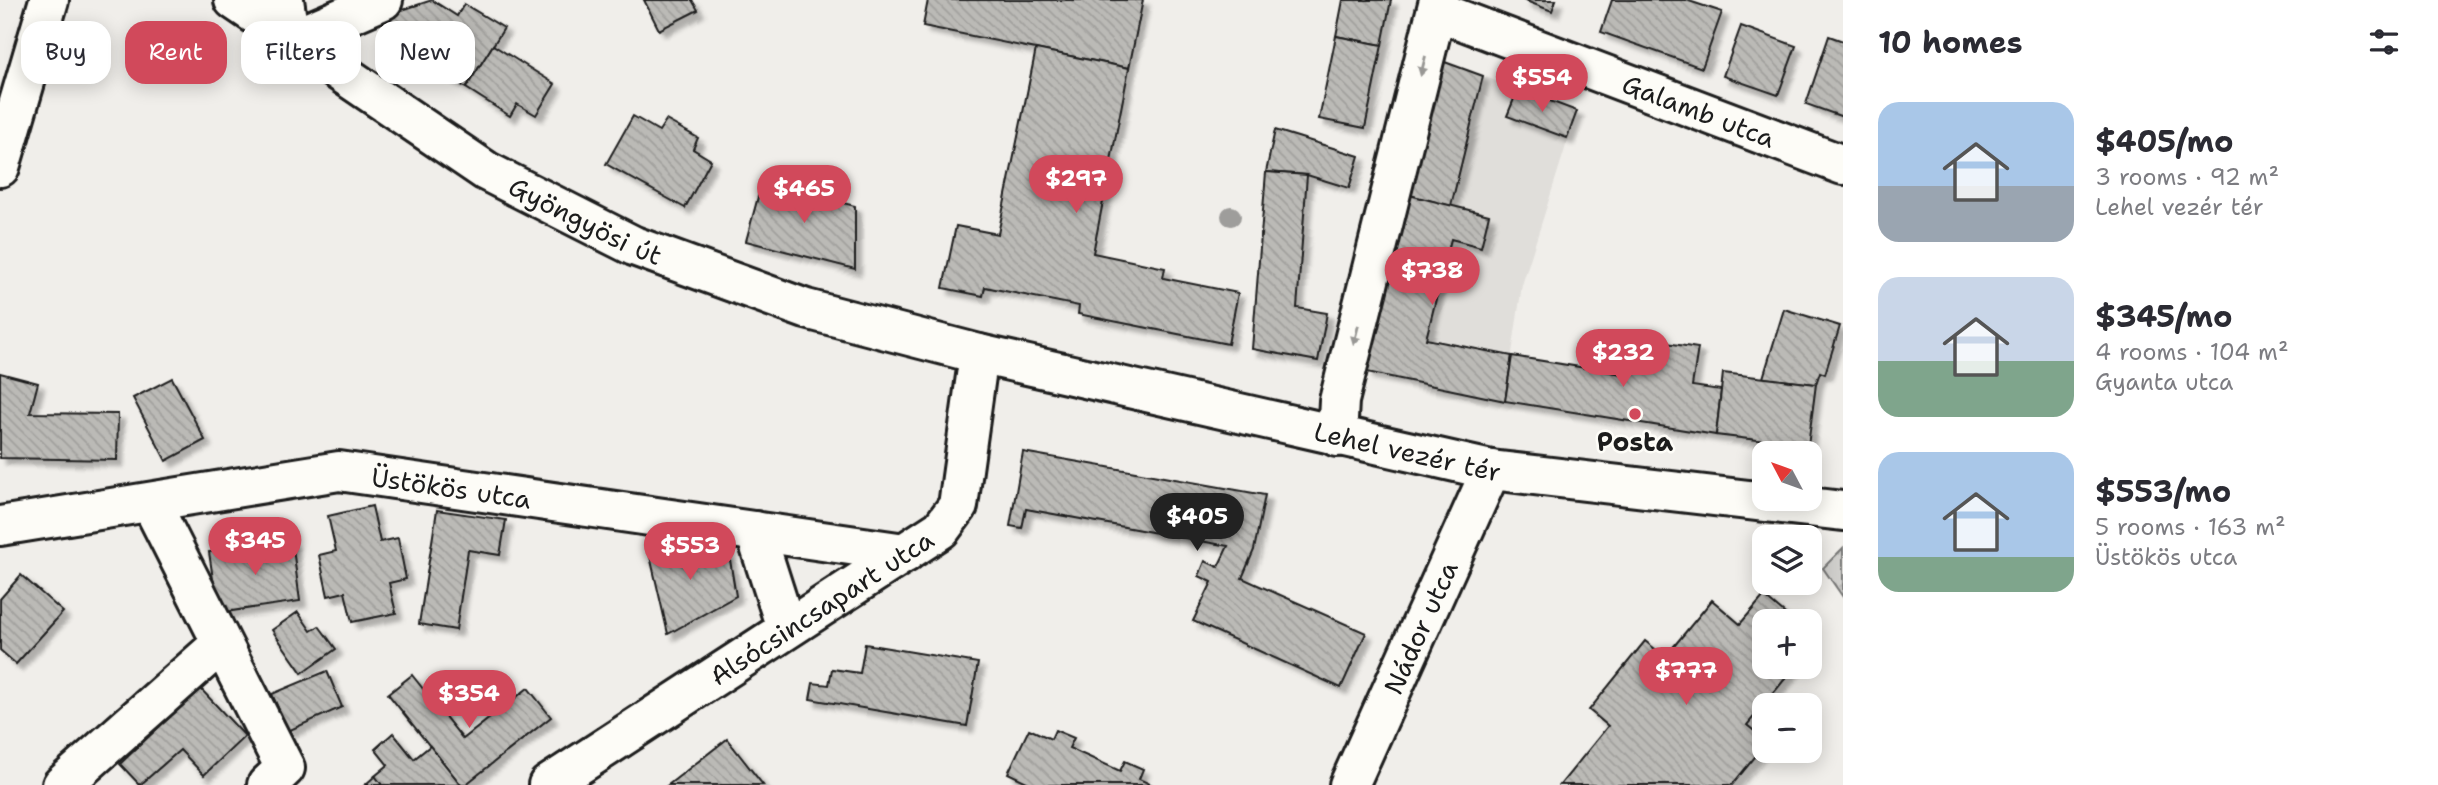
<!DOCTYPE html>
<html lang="en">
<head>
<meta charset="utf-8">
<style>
	:root { --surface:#fff; --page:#f2f2f3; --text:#2b2b33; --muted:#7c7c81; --accent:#d1495b }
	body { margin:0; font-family:"Shantell Sans",sans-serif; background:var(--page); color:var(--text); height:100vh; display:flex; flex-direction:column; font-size:26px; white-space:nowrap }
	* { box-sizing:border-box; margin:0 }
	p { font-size:23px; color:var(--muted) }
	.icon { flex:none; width:38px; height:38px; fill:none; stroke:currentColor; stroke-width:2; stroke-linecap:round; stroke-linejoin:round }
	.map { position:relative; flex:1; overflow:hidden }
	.drawer { display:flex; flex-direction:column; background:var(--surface); width:595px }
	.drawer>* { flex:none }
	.hud { position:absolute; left:21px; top:21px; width:665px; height:63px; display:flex; gap:14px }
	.needle { width:46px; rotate:311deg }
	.buttons { position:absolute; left:1752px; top:441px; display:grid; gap:14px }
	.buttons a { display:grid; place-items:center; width:70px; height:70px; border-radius:14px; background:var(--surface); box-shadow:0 4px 18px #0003; font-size:35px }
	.price { position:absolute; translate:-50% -60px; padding:0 16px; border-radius:24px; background:var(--accent); color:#fff; font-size:23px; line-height:46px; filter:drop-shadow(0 2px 4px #0008) }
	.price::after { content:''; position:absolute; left:50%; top:42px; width:21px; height:16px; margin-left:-10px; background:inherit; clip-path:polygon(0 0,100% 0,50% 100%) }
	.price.selected { background:#222; color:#fff }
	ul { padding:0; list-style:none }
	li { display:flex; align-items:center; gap:21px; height:175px; padding:0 35px }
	li span { display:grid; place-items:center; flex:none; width:196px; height:140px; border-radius:21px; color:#555 }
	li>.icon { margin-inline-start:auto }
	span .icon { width:84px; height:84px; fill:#fffc; stroke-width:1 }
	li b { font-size:30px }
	h2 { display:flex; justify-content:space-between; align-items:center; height:84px; padding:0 35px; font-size:30px }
	.chip { padding:0 24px; border-radius:21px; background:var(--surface); box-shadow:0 4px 18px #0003; font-size:24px; line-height:63px }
	.chip.selected { background:var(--accent); color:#fff }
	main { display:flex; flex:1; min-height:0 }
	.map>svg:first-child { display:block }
	.built { fill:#e0deda }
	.grass { fill:url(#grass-tufts); stroke:#767674; stroke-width:2 }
	.building { fill:url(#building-back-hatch); stroke:#1c1c1c; stroke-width:2; filter:url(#shadow) }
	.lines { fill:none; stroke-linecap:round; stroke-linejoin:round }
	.minor-casing { stroke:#1c1c1c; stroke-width:44 }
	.minor { stroke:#fdfcf7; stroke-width:38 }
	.tree { fill:#9e9d9b }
	.oneway { fill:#989794 }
	.poi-dot { fill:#d1495b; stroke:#fdfcf7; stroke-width:2.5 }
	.labels { text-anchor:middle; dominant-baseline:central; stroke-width:5; stroke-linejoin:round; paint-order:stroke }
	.street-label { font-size:26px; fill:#1c1c1c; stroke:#fdfcf7 }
	.poi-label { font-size:26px; font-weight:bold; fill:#1c1c1c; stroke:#fdfcf7 }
</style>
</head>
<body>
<main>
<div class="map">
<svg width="1843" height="785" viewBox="0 0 1843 785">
	<defs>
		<pattern id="grass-tufts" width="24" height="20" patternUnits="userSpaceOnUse" patternTransform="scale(1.75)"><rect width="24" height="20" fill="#d0cfcc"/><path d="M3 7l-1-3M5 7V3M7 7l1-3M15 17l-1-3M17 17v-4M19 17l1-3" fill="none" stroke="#b2b1af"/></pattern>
		<pattern id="building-back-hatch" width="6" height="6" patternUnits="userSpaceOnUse" patternTransform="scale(1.75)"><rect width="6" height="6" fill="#bbbab6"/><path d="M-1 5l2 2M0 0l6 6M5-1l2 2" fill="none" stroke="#a09f9c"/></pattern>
		<filter id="shadow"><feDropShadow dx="6" dy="6" stdDeviation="2" flood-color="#0004"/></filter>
	</defs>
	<rect width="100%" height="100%" fill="#f0eeea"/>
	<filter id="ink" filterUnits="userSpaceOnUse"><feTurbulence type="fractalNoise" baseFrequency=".0143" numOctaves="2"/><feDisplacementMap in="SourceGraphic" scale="14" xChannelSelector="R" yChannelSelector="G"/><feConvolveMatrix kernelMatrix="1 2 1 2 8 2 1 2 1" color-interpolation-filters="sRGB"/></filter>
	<g filter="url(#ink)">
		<!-- built -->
		<path class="built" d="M 1442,61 L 1577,111 L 1522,285 L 1505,401 L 1367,372 Z"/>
		<!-- grass -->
		<path class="grass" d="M 1843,548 L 1843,597 L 1823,568 Z"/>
		<!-- building -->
		<g class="building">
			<path d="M 432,0 L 457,16 L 464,4 L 504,28 L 466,88 L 384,37 L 384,16 Z"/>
			<path d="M 644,0 L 692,0 L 698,10 L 659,30 Z"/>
			<path d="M 928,0 L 1143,0 L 1129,68 L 923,26 Z"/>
			<path d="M 1343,0 L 1391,0 L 1382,45 L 1336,36 Z"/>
			<path d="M 1523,0 L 1556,0 L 1552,11 Z"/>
			<path d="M 1612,0 L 1686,0 L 1722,12 L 1702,68 L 1601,32 Z"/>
			<path d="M 1741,26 L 1796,46 L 1778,95 L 1723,76 Z"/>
			<path d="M 1336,36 L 1382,45 L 1365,128 L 1319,119 Z"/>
			<path d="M 1829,36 L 1843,41 L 1843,117 L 1806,104 Z"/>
			<path d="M 493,45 L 555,84 L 536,115 L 517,104 L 510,116 L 466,88 Z"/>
			<path d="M 1036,49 L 1129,68 L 1093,253 L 1165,268 L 1163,278 L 1238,293 L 1228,344 L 1078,314 L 1079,306 L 985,287 L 983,296 L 943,288 L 956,226 L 998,234 Z"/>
			<path d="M 1442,61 L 1483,76 L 1451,206 L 1409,195 Z"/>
			<path d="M 1518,89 L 1577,111 L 1567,138 L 1507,116 Z"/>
			<path d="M 633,116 L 659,131 L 666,120 L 698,138 L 693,149 L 711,160 L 685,208 L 606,164 Z"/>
			<path d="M 1275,130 L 1359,156 L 1349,188 L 1307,175 L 1266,172 Z"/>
			<path d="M 1266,172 L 1307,175 L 1297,308 L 1327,313 L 1318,361 L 1252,349 Z"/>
			<path d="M 762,182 L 855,206 L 855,269 L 746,241 Z"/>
			<path d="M 1409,195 L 1489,215 L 1481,247 L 1451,239 L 1426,339 L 1512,356 L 1505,401 L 1367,372 Z"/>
			<path d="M 1784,309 L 1840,326 L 1825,374 L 1820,372 L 1816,384 L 1763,378 Z"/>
			<path d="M 1636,338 L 1698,348 L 1692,386 L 1721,390 L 1716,435 L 1505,401 L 1512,356 L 1629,375 Z"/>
			<path d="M 0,373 L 38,383 L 30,413 L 118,414 L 117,460 L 0,458 Z"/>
			<path d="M 1723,373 L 1816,384 L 1808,446 L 1716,435 Z"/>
			<path d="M 172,378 L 205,440 L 166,461 L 133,398 Z"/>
			<path d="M 1023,452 L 1265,495 L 1254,550 L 1242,578 L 1366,633 L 1341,688 L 1193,621 L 1212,582 L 1199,576 L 1205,561 L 1218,567 L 1228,546 L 1026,509 L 1022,528 L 1010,526 Z"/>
			<path d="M 372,506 L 380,542 L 398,538 L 406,579 L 389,583 L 396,613 L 352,622 L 345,592 L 328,596 L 319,555 L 336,551 L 328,516 Z"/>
			<path d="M 437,510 L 506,520 L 500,555 L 468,550 L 456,630 L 419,624 Z"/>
			<path d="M 292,541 L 300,601 L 218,613 L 209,552 Z"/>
			<path d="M 647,543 L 729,554 L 736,596 L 668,634 Z"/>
			<path d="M 21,575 L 63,612 L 16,664 L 0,650 L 0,599 Z"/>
			<path d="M 1764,596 L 1791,619 L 1764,621 L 1764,667 L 1794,668 L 1747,725 L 1764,739 L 1764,746 L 1732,785 L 1560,785 L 1608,726 L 1589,710 L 1645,641 L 1665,657 L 1712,600 L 1740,624 Z"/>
			<path d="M 298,612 L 311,631 L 319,626 L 336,649 L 302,673 L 272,630 Z"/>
			<path d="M 865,644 L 978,663 L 967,726 L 810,699 L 813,683 L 829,685 L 832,669 L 860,673 Z"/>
			<path d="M 327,671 L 342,707 L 288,731 L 272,694 Z"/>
			<path d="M 412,675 L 463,739 L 528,688 L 551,717 L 465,785 L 461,785 L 388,694 Z"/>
			<path d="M 200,688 L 245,736 L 204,775 L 180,750 L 140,785 L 120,764 Z"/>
			<path d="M 1029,729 L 1051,739 L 1055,730 L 1074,738 L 1069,748 L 1120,771 L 1125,761 L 1143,769 L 1139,779 L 1152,785 L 1033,785 L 1008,773 Z"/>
			<path d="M 393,733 L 414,759 L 430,746 L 461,785 L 382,785 L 375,776 L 388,765 L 375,749 Z"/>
			<path d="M 727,739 L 763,785 L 668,785 Z"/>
			<path d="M 375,776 L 382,785 L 365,785 Z"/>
		</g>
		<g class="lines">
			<defs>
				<g id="minor">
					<path id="s1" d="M 234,0 L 486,171 L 634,246 L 806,309 L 979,354 L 1491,470 L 1843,511"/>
					<path d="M 284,0 L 290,40 L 383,0"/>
					<path id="s2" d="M 1437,11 L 1843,165"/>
					<path d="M 0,167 L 49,0"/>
					<path d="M 1337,437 L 1339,401 L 1439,0"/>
					<path d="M 151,503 L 285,768 L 267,785"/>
					<path id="s3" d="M 0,526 L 339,471 L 905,553"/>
					<path d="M 755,531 L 786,628"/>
					<path d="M 62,785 L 221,644"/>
					<path id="s4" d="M 548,785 L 941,529 L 958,506 L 979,354"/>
					<path id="s5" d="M 1349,785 L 1491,470"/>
				</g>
			</defs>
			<!-- minor casing -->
			<use href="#minor" class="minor-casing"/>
			<!-- minor -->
			<use href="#minor" class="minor"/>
		</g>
		<!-- trees -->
		<circle class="tree" cx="1231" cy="216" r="10"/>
		<!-- one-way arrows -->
		<defs><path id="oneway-solid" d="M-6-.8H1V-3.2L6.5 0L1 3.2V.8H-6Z" transform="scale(1.75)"/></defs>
		<g class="oneway">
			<use href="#oneway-solid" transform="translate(1423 66) rotate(104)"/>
			<use href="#oneway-solid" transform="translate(1356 335) rotate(104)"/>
		</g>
	</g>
	<!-- markers -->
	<circle class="poi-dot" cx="1635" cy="414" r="7"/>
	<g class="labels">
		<!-- street labels -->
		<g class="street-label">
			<text stroke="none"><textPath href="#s2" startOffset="280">Galamb utca</textPath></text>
			<text stroke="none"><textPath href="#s1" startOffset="416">Gyöngyösi út</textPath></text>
			<text stroke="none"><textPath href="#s1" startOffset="1272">Lehel vezér tér</textPath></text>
			<text stroke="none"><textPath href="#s3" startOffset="457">Üstökös utca</textPath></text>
			<text stroke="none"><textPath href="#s4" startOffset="326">Alsócsincsapart utca</textPath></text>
			<text stroke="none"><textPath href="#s5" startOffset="173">Nádor utca</textPath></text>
		</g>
		<!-- poi labels -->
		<g class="poi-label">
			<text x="1635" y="441">Posta</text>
		</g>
	</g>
</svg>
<div class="buttons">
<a><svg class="needle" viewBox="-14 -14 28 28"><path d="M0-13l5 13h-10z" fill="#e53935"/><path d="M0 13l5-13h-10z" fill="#7c7c81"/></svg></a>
<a><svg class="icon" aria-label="layers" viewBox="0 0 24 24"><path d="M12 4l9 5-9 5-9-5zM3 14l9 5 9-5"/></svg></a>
<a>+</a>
<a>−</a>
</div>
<b class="price" style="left:1542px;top:114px">$554</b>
<b class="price" style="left:1076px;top:215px">$297</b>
<b class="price" style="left:804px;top:225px">$465</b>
<b class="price" style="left:1432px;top:307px">$738</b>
<b class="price" style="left:1623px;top:389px">$232</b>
<b class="price selected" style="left:1197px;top:553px">$405</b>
<b class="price" style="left:255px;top:577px">$345</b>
<b class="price" style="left:690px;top:582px">$553</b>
<b class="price" style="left:1686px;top:707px">$777</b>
<b class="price" style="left:469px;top:730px">$354</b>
<div class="hud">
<a class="chip">Buy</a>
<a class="chip selected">Rent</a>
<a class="chip">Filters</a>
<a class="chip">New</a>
</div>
</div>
<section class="drawer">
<h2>10 homes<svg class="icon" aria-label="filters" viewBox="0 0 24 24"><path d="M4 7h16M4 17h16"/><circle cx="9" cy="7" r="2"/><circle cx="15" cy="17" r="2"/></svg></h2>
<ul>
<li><span style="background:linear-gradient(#a9c7e8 60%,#9aa5b1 0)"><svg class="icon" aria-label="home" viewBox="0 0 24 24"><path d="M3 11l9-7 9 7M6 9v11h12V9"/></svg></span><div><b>$405/mo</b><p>3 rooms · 92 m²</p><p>Lehel vezér tér</p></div></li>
<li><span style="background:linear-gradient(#c9d6e8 60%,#7fa58c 0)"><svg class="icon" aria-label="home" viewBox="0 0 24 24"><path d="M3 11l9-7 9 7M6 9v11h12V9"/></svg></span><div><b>$345/mo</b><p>4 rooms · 104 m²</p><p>Gyanta utca</p></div></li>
<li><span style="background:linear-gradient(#a9c7e8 75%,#7fa58c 0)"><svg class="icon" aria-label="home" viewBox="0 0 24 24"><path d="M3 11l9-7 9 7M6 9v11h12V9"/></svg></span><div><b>$553/mo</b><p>5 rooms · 163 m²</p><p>Üstökös utca</p></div></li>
</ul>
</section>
</main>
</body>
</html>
